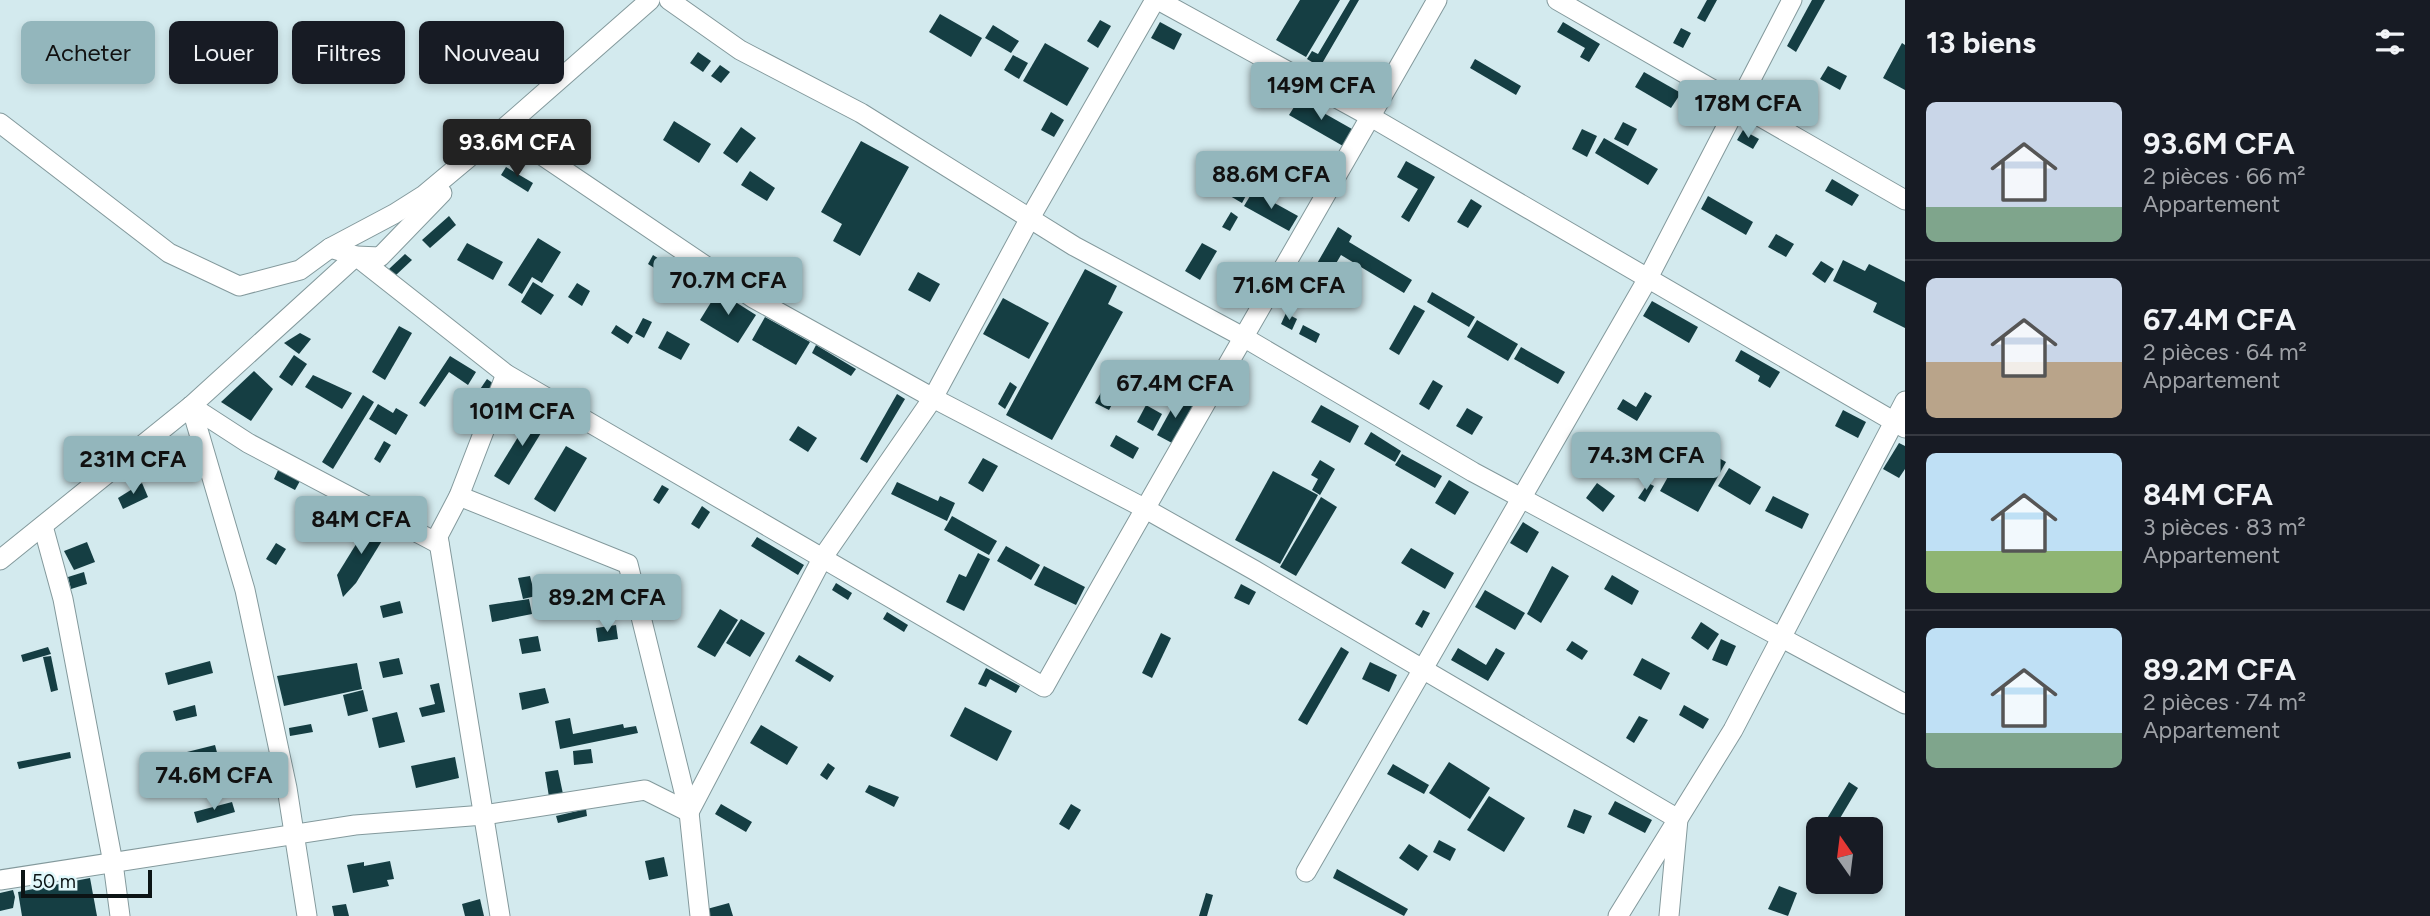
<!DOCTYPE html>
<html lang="fr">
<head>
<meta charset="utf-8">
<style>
	:root { --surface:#171b24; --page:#242831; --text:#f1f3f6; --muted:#9ea1a6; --line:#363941; --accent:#93b6bc }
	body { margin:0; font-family:Figtree,sans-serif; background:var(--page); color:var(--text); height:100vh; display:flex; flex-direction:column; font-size:26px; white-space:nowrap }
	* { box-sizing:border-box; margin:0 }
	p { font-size:23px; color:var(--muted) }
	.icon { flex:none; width:38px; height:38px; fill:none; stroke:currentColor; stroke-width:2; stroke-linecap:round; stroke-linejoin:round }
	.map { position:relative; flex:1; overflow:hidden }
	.drawer { display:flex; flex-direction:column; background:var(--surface); width:525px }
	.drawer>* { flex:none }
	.hud { position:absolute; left:21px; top:21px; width:665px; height:63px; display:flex; gap:14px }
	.needle { width:46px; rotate:346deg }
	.buttons { position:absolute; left:1806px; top:817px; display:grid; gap:14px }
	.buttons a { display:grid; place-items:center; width:77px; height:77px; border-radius:10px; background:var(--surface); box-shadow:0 4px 10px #0003; font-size:35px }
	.scale { position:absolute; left:21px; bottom:18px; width:131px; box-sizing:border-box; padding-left:7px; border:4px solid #0c1415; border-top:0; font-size:19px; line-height:24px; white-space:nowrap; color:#0c1415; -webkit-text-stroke:5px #e0f8fb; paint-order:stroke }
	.price { position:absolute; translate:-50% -60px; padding:0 16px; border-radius:7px; background:var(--accent); color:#111; font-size:23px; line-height:46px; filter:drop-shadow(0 2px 4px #0008) }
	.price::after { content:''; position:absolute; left:50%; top:42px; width:21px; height:16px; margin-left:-10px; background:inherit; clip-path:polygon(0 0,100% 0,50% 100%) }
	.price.on { background:#222; color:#fff }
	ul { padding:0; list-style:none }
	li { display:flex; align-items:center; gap:21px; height:175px; padding:0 21px }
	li+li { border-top:2px solid var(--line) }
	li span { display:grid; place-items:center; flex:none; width:196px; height:140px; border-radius:10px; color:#555 }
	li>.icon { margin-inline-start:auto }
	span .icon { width:84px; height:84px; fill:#fffc; stroke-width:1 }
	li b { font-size:30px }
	h2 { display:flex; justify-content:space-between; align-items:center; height:84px; padding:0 21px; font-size:30px }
	.pill { padding:0 24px; border-radius:10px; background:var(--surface); box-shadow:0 4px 10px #0003; font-size:24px; line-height:63px }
	.pill.on { background:var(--accent); color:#111 }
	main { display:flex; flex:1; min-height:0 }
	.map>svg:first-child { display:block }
	.building { fill:#153e43 }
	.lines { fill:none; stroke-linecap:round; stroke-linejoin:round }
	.minor-casing { stroke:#83999c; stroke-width:21 }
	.minor { stroke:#fff; stroke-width:19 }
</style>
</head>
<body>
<main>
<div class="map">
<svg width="1905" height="916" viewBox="0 0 1905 916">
	<rect width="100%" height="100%" fill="#d3eaee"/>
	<!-- building -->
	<g class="building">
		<path d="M 1300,0 L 1340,0 L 1306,57 L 1276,40 Z"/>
		<path d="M 1350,0 L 1359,0 L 1320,67 L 1307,59 L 1312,51 L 1318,54 Z"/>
		<path d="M 1707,0 L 1717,0 L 1705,22 L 1697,18 Z"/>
		<path d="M 1812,0 L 1825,0 L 1796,52 L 1787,46 Z"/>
		<path d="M 940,14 L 982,38 L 971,57 L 929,32 Z"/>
		<path d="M 1100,20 L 1111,26 L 1098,48 L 1087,41 Z"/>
		<path d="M 1160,22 L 1182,34 L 1174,50 L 1151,38 Z"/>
		<path d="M 1563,22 L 1600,44 L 1589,62 L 1580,57 L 1585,48 L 1557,32 Z"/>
		<path d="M 993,25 L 1019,41 L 1011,53 L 985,38 Z"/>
		<path d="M 1681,28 L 1691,33 L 1683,48 L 1673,43 Z"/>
		<path d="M 1045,43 L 1089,68 L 1067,106 L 1023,81 Z"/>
		<path d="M 1902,43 L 1905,45 L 1905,90 L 1883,78 Z"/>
		<path d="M 698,52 L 711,61 L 703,72 L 690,63 Z"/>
		<path d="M 1013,55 L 1028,63 L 1019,79 L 1004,70 Z"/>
		<path d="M 1475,59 L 1521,86 L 1516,95 L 1470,68 Z"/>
		<path d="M 720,65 L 730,72 L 721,83 L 711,76 Z"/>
		<path d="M 1828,66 L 1847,76 L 1840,90 L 1820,79 Z"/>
		<path d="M 1644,72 L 1681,93 L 1671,108 L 1635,87 Z"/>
		<path d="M 1299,99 L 1352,129 L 1343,146 L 1289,115 Z"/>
		<path d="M 1051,112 L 1064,120 L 1054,137 L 1041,130 Z"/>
		<path d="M 674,121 L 711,144 L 699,163 L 663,140 Z"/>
		<path d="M 1623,122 L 1637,129 L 1628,146 L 1614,139 Z"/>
		<path d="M 741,127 L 756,138 L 737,163 L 723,153 Z"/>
		<path d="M 1582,129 L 1597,136 L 1587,157 L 1572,149 Z"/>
		<path d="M 1743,130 L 1759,139 L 1753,149 L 1737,140 Z"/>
		<path d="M 1604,138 L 1658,169 L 1648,185 L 1595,153 Z"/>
		<path d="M 861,141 L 909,167 L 860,256 L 833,241 L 842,224 L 821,212 Z"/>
		<path d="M 1406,161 L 1435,177 L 1409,222 L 1401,217 L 1418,189 L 1397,177 Z"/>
		<path d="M 506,167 L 533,183 L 528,192 L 501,175 Z"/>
		<path d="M 1208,167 L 1249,190 L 1242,203 L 1201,179 Z"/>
		<path d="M 750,171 L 775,188 L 767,201 L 741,185 Z"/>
		<path d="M 1832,179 L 1859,195 L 1852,206 L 1825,191 Z"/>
		<path d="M 1253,191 L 1298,216 L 1289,231 L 1244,206 Z"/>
		<path d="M 1708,196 L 1753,222 L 1746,235 L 1701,209 Z"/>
		<path d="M 1471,199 L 1482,206 L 1468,228 L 1457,222 Z"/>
		<path d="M 1231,212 L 1238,217 L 1230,231 L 1222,227 Z"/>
		<path d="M 449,216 L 456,225 L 430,248 L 422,240 Z"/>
		<path d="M 1338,227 L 1352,236 L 1349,242 L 1412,280 L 1404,293 L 1341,255 L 1313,302 L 1300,293 Z"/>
		<path d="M 1776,234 L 1794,244 L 1786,257 L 1768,247 Z"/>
		<path d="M 538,238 L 561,252 L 542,283 L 532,277 L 522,294 L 508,285 Z"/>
		<path d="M 467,243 L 503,262 L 493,280 L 457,260 Z"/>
		<path d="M 1202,243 L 1217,251 L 1200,280 L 1185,271 Z"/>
		<path d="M 405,254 L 412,260 L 395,276 L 389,269 Z"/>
		<path d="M 653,255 L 688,277 L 683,286 L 648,264 Z"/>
		<path d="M 1843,260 L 1865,271 L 1869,264 L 1905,282 L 1905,328 L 1873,312 L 1877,303 L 1833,281 Z"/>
		<path d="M 1821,261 L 1834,269 L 1825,283 L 1812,274 Z"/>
		<path d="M 1085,269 L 1117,286 L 1108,304 L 1123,312 L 1052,440 L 1006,415 Z"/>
		<path d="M 918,272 L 940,284 L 930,302 L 908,290 Z"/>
		<path d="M 1245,273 L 1260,282 L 1247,305 L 1239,301 L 1244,292 L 1237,288 Z"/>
		<path d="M 533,282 L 554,295 L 541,315 L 521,302 Z"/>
		<path d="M 577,283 L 590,291 L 582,306 L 568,297 Z"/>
		<path d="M 718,291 L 756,315 L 738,343 L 700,320 Z"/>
		<path d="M 1432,292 L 1475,317 L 1469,327 L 1427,302 Z"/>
		<path d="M 1003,298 L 1049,323 L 1029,359 L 983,334 Z"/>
		<path d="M 1652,301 L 1698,327 L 1689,343 L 1643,316 Z"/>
		<path d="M 1414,305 L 1425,311 L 1399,355 L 1389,349 Z"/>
		<path d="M 1286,313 L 1297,319 L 1292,330 L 1281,324 Z"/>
		<path d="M 765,317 L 810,342 L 796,365 L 752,340 Z"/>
		<path d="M 643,318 L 652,322 L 644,338 L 635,333 Z"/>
		<path d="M 1477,320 L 1518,344 L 1508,361 L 1467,337 Z"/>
		<path d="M 616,325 L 633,336 L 628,344 L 611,333 Z"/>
		<path d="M 1303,325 L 1320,334 L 1316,343 L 1299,334 Z"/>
		<path d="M 399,326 L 412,333 L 385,380 L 372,372 Z"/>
		<path d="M 667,331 L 690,344 L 681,360 L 658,348 Z"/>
		<path d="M 300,333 L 311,339 L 299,354 L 284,343 Z"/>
		<path d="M 816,345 L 856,369 L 851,376 L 812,353 Z"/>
		<path d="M 1521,347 L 1565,372 L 1558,384 L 1514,359 Z"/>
		<path d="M 1741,350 L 1780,372 L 1770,388 L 1758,381 L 1760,376 L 1735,361 Z"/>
		<path d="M 294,355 L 307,364 L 292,386 L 279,377 Z"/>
		<path d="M 450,356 L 476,372 L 468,385 L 449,372 L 425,407 L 419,403 Z"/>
		<path d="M 254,371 L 273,389 L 251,421 L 221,402 Z"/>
		<path d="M 313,375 L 352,393 L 342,409 L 305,387 Z"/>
		<path d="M 487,379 L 494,384 L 479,406 L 472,401 Z"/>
		<path d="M 1433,380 L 1443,386 L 1429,410 L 1419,404 Z"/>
		<path d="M 1010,382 L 1017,387 L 1005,409 L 998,404 Z"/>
		<path d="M 1102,391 L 1115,399 L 1109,410 L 1095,403 Z"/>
		<path d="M 1645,392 L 1652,396 L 1637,421 L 1617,409 L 1623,399 L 1636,407 Z"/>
		<path d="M 897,394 L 905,399 L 867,463 L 860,459 Z"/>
		<path d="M 363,395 L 374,402 L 333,469 L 322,462 Z"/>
		<path d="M 1178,397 L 1193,405 L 1172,443 L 1157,435 Z"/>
		<path d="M 378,404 L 393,413 L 396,408 L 408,415 L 396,435 L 369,419 Z"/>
		<path d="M 1146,405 L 1162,414 L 1153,431 L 1137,422 Z"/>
		<path d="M 1321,405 L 1359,426 L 1350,443 L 1311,422 Z"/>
		<path d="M 1467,408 L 1483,417 L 1472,435 L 1456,426 Z"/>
		<path d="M 1843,410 L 1866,422 L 1858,438 L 1835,426 Z"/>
		<path d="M 534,411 L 549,420 L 509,485 L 494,476 Z"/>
		<path d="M 798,426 L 817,438 L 808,452 L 789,440 Z"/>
		<path d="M 1371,432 L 1401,451 L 1395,462 L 1364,444 Z"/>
		<path d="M 1116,435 L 1139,448 L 1133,459 L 1110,446 Z"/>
		<path d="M 384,441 L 391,445 L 380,463 L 374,459 Z"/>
		<path d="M 1688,441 L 1726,462 L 1698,512 L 1660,491 Z"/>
		<path d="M 1899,443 L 1905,446 L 1905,469 L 1899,478 L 1883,469 Z"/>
		<path d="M 566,446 L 587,458 L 555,512 L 534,499 Z"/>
		<path d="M 1402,454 L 1442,476 L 1435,488 L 1395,465 Z"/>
		<path d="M 983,458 L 998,466 L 983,492 L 968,483 Z"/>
		<path d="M 1320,460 L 1335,469 L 1320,495 L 1312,490 L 1318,479 L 1311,475 Z"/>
		<path d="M 279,468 L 300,481 L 295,490 L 274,479 Z"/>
		<path d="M 1729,468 L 1761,487 L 1750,505 L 1718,486 Z"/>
		<path d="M 1273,471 L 1318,495 L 1280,564 L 1235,540 Z"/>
		<path d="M 1449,480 L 1469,492 L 1455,515 L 1435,503 Z"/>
		<path d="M 897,482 L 938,501 L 940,496 L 955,503 L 947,521 L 891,494 Z"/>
		<path d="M 142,483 L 148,497 L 123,509 L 118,498 Z"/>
		<path d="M 1597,483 L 1615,496 L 1603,512 L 1586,498 Z"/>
		<path d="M 1648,483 L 1654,486 L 1645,502 L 1638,498 Z"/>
		<path d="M 662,485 L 669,489 L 659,504 L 653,500 Z"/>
		<path d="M 1773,496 L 1809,514 L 1802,529 L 1765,511 Z"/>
		<path d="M 1321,497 L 1337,507 L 1296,576 L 1280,567 Z"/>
		<path d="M 702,506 L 710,512 L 699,529 L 691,524 Z"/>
		<path d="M 952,516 L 997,541 L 989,555 L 944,530 Z"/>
		<path d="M 371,520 L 388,531 L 356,583 L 343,597 L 337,575 Z"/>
		<path d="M 1523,522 L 1539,532 L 1527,553 L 1510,543 Z"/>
		<path d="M 757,537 L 804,565 L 798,575 L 751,546 Z"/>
		<path d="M 87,542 L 95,562 L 74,570 L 64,551 Z"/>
		<path d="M 276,543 L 286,549 L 276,565 L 266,559 Z"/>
		<path d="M 1006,546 L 1040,565 L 1031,580 L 997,561 Z"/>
		<path d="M 1411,548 L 1454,573 L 1445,589 L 1401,563 Z"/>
		<path d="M 978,553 L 990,559 L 964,611 L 946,602 L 959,574 L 966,577 Z"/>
		<path d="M 1044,566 L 1085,587 L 1076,605 L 1034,585 Z"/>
		<path d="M 1552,566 L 1569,576 L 1541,623 L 1527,614 Z"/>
		<path d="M 84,572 L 87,584 L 71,589 L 68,577 Z"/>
		<path d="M 1612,575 L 1639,591 L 1632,605 L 1604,589 Z"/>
		<path d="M 530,576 L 533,588 L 565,581 L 566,589 L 523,599 L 518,578 Z"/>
		<path d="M 836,583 L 852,593 L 848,600 L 832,590 Z"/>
		<path d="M 1241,584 L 1256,592 L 1249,605 L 1234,598 Z"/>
		<path d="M 1485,590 L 1525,613 L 1515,630 L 1475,607 Z"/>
		<path d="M 529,599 L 532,614 L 492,622 L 489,605 Z"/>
		<path d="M 400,601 L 403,613 L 383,618 L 380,606 Z"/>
		<path d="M 720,609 L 738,620 L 715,657 L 697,647 Z"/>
		<path d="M 1423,610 L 1430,613 L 1422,628 L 1415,624 Z"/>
		<path d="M 887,612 L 908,625 L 904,632 L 883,619 Z"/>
		<path d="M 741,619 L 765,633 L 750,657 L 726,643 Z"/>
		<path d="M 1701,622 L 1719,634 L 1708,650 L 1691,638 Z"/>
		<path d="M 616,625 L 618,639 L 598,642 L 596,628 Z"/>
		<path d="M 1161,633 L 1171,638 L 1152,678 L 1142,673 Z"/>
		<path d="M 538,636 L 541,651 L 522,654 L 519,639 Z"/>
		<path d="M 1721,639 L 1736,646 L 1727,666 L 1712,660 Z"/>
		<path d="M 1572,641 L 1588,651 L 1582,660 L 1566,650 Z"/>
		<path d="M 48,647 L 51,654 L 23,662 L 21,655 Z"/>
		<path d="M 1341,647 L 1349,652 L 1307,725 L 1298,720 Z"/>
		<path d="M 1458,648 L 1486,665 L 1496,648 L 1505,653 L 1488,681 L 1451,660 Z"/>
		<path d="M 799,655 L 834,676 L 830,682 L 795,661 Z"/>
		<path d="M 51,656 L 58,690 L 51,692 L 43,657 Z"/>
		<path d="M 399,658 L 403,674 L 383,678 L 379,662 Z"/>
		<path d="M 1642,658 L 1670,673 L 1661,690 L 1633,675 Z"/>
		<path d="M 210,661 L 213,673 L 168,685 L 165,673 Z"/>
		<path d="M 1370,662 L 1397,675 L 1389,692 L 1362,679 Z"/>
		<path d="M 357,663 L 362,689 L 284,706 L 277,676 Z"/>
		<path d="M 986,668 L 1020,686 L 1016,693 L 990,679 L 986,687 L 978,684 Z"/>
		<path d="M 439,683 L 445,712 L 422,717 L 419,708 L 435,704 L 430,685 Z"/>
		<path d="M 545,688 L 549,703 L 522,710 L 519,693 Z"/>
		<path d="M 363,690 L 368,711 L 348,716 L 343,695 Z"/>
		<path d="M 195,705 L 197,716 L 176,721 L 173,711 Z"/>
		<path d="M 1684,705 L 1709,719 L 1703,729 L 1679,715 Z"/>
		<path d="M 965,707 L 1012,731 L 997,761 L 950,736 Z"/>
		<path d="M 397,712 L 405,742 L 379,748 L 372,718 Z"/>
		<path d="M 1639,716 L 1648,720 L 1634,743 L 1626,738 Z"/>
		<path d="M 570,718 L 573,734 L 623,724 L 624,728 L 636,726 L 638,733 L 560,749 L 555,721 Z"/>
		<path d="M 311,724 L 313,732 L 290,736 L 289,728 Z"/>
		<path d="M 761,725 L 798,747 L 787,765 L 750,743 Z"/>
		<path d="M 215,745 L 219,760 L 187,768 L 183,753 Z"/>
		<path d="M 591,749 L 593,763 L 574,765 L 573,751 Z"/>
		<path d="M 70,752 L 71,758 L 19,769 L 17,762 Z"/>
		<path d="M 455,757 L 459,778 L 416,788 L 411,766 Z"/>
		<path d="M 1449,762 L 1490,788 L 1470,819 L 1429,793 Z"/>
		<path d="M 828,763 L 835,768 L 827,780 L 820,775 Z"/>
		<path d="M 1393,764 L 1429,785 L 1424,794 L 1387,774 Z"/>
		<path d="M 558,770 L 563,794 L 549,797 L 545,772 Z"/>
		<path d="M 1849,782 L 1858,788 L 1833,830 L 1820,830 Z"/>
		<path d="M 869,785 L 899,797 L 894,807 L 865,792 Z"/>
		<path d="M 1489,796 L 1525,818 L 1504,852 L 1467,830 Z"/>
		<path d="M 1615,801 L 1652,820 L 1645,833 L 1608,814 Z"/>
		<path d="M 232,802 L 235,812 L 197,823 L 194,812 Z"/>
		<path d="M 721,804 L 752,822 L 746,832 L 715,814 Z"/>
		<path d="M 1071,804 L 1081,810 L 1069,830 L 1059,824 Z"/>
		<path d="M 586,809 L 587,816 L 558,823 L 556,816 Z"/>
		<path d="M 1574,809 L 1592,816 L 1584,834 L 1567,827 Z"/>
		<path d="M 1439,840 L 1456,849 L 1450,861 L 1433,852 Z"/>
		<path d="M 1409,844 L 1428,856 L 1418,871 L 1399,858 Z"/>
		<path d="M 664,857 L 668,876 L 649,880 L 645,861 Z"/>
		<path d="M 390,861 L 394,879 L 387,880 L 389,886 L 353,893 L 347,865 L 364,862 L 364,866 Z"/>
		<path d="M 1337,869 L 1408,909 L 1404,916 L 1333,878 Z"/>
		<path d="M 90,878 L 97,916 L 22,916 L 18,892 Z"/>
		<path d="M 1779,886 L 1797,893 L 1788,916 L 1768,909 Z"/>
		<path d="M 13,890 L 15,897 L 13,908 L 0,911 L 0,893 Z"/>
		<path d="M 1206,893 L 1213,895 L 1207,916 L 1199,916 Z"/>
		<path d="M 480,899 L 484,916 L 465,916 L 462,904 Z"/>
		<path d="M 729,903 L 733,916 L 708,916 L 707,909 Z"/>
		<path d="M 346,904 L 349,916 L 334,916 L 332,906 Z"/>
	</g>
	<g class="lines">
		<defs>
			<g id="minor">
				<path d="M 669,0 L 740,50 L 861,113 L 1074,246 L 1245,338 L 1473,472 L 1905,704"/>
				<path d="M 1158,0 L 1371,117 L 1905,428"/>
				<path d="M 1557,0 L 1905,200"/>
				<path d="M 0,123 L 169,253 L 239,286 L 300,270 L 330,248 L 394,214 L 424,195 L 503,129 L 650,0"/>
				<path d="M 503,129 L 753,298 L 933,398 L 1144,508 L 1254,570 L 1678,819 L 1669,916"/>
				<path d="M 330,248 L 356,256 L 506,374 L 1044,687 C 1173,457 1307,229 1437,0"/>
				<path d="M 191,406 L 245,590 L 287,788 L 307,916"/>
				<path d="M 191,406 L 248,443 L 439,544"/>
				<path d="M 459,496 L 628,564 L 689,812 L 700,916"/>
				<path d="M 43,526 L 63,599 L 113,863 L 120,916"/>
				<path d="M 0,560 L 191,406 L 356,256 L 380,257 L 442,193"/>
				<path d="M 1306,872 L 1647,280 L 1792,0"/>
				<path d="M 0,880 L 355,825 L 484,815 L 645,790 L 689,812 L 823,557 L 933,398 L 1030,218 L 1155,0"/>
				<path d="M 500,916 L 438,536 L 459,496 L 506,374"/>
				<path d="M 1618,916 L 1733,730 L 1905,401"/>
			</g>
		</defs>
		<!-- minor casing -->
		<use href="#minor" class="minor-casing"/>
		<!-- minor -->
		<use href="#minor" class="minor"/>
	</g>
</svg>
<div class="buttons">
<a><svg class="needle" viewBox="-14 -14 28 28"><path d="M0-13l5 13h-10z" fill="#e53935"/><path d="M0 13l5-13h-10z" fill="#9ea1a6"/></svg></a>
</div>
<div class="scale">50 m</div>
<b class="price" style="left:1321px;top:122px">149M CFA</b>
<b class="price" style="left:1748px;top:140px">178M CFA</b>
<b class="price on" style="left:517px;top:179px">93.6M CFA</b>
<b class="price" style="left:1271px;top:211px">88.6M CFA</b>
<b class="price" style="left:728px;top:317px">70.7M CFA</b>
<b class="price" style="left:1289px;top:322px">71.6M CFA</b>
<b class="price" style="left:1175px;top:420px">67.4M CFA</b>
<b class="price" style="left:522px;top:448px">101M CFA</b>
<b class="price" style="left:1646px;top:492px">74.3M CFA</b>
<b class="price" style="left:133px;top:496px">231M CFA</b>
<b class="price" style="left:361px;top:556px">84M CFA</b>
<b class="price" style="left:607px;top:634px">89.2M CFA</b>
<b class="price" style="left:214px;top:812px">74.6M CFA</b>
<div class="hud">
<a class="pill on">Acheter</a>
<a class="pill">Louer</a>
<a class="pill">Filtres</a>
<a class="pill">Nouveau</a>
</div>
</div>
<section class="drawer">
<h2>13 biens<svg class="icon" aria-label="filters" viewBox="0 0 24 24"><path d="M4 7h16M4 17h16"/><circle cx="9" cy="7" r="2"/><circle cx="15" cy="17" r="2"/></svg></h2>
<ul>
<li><span style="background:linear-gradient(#c9d6e8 75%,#7fa58c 0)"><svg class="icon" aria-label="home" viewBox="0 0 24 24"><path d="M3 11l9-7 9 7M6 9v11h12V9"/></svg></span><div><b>93.6M CFA</b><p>2 pièces · 66 m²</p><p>Appartement</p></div></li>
<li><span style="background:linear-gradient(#c9d6e8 60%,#b9a48a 0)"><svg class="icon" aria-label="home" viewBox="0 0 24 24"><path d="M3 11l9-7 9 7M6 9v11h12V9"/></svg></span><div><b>67.4M CFA</b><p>2 pièces · 64 m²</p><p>Appartement</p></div></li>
<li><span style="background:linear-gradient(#bfe0f5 70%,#8fb573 0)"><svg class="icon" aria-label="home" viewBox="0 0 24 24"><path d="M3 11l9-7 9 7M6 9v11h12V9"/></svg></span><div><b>84M CFA</b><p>3 pièces · 83 m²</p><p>Appartement</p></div></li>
<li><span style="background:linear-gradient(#bfe0f5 75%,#7fa58c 0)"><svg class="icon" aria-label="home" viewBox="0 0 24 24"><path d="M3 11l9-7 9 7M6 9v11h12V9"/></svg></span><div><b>89.2M CFA</b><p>2 pièces · 74 m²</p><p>Appartement</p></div></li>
</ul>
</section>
</main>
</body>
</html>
